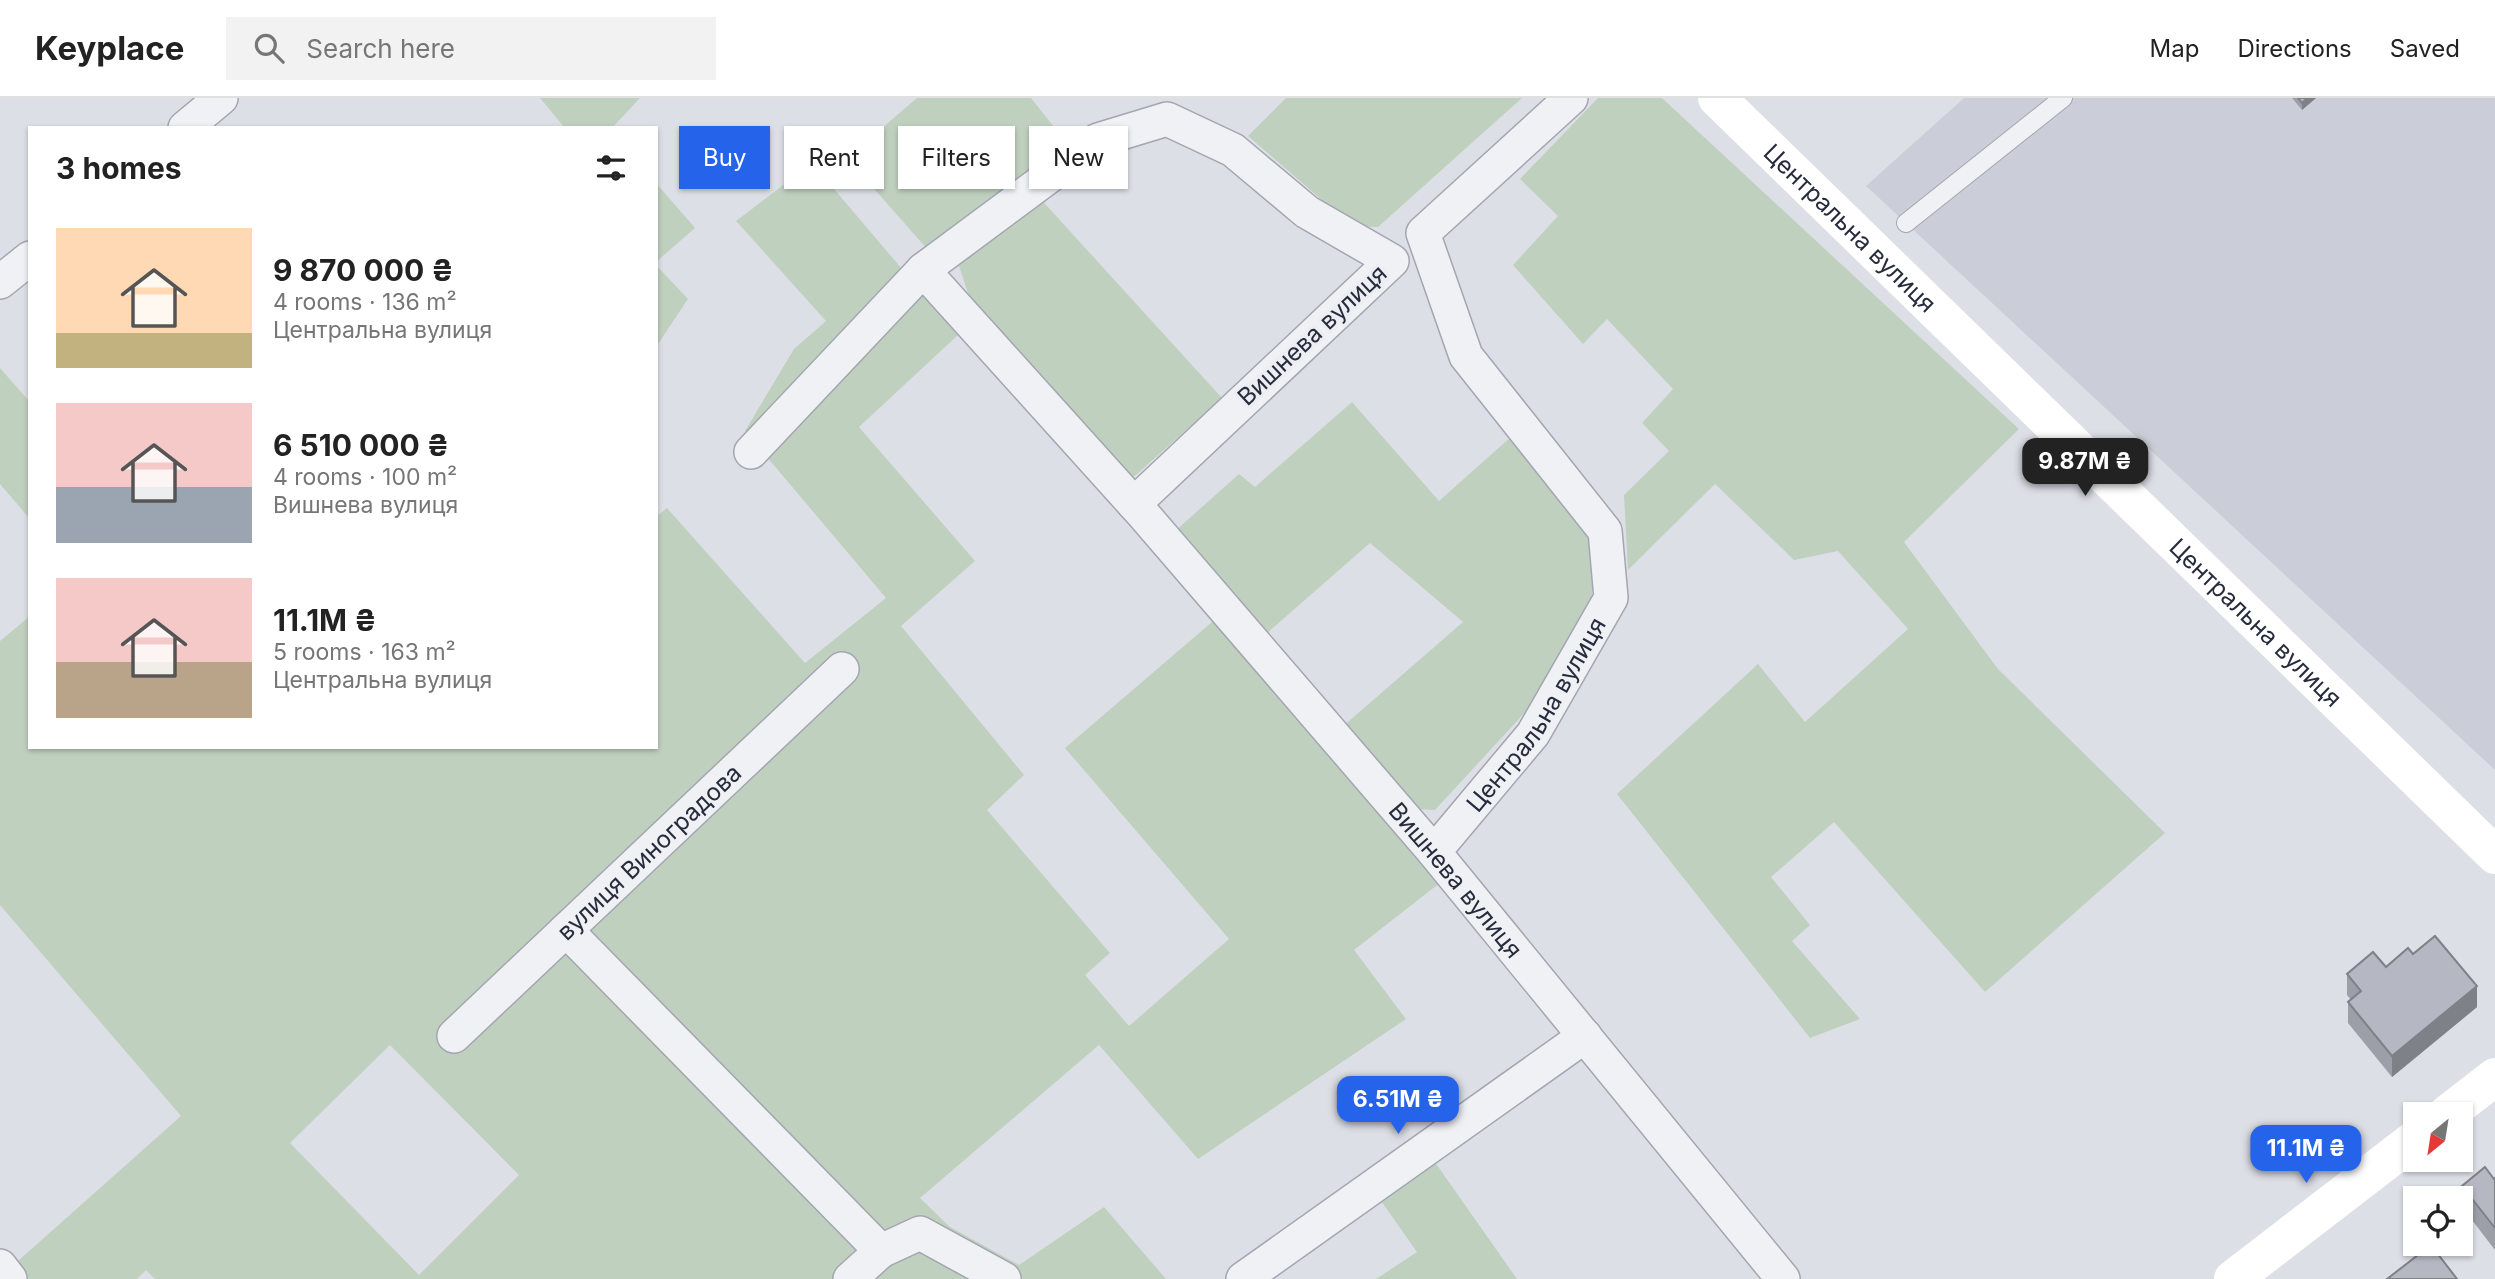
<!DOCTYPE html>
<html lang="en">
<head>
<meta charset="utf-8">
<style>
	:root { --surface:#fff; --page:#f2f2f2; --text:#222; --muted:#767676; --line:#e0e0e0; --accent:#2563eb }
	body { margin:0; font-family:Inter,sans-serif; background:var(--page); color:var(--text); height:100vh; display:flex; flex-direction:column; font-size:26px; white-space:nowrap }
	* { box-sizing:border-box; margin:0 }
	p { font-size:23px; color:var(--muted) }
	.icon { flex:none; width:38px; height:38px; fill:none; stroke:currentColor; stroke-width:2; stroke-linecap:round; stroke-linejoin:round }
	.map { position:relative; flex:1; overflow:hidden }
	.panel { position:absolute; left:28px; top:28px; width:630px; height:623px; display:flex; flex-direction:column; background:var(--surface); border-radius:0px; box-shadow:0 2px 5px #0004 }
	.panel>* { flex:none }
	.hud { position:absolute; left:679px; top:28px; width:665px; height:63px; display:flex; gap:14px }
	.needle { width:46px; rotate:210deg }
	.tools { position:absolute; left:2403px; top:1004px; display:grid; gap:14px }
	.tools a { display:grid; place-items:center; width:70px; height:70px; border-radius:0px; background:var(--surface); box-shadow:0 2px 5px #0004; font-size:35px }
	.price { position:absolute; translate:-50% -60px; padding:0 16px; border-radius:14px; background:var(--accent); color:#fff; font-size:23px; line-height:46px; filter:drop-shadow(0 2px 4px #0008) }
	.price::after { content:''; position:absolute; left:50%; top:42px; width:21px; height:16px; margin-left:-10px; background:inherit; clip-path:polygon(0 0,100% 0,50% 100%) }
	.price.current { background:#222; color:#fff }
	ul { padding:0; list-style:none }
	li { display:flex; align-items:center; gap:21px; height:175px; padding:0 28px }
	li span { display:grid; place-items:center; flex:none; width:196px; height:140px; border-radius:0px; color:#555 }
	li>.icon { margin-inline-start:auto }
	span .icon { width:84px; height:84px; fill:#fffc; stroke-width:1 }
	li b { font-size:30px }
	h2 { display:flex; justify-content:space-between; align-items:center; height:84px; padding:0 28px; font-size:30px }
	.tag { padding:0 24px; border-radius:0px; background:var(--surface); box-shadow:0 2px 5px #0004; font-size:24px; line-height:63px }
	.tag.current { background:var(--accent); color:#fff }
	header { display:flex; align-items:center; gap:42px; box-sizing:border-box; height:98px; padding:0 35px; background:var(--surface); border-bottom:2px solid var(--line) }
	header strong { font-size:33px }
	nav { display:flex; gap:38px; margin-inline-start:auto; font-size:24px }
	.search { width:490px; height:63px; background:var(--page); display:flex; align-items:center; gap:18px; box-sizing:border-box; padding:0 24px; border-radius:0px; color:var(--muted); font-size:26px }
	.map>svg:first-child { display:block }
	.built { fill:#cbced8 }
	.green { fill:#c0d0bf; fill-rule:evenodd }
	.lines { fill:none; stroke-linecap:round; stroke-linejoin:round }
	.lane-casing { stroke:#a3a6b0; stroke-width:20 }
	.street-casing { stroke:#a3a6b0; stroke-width:36 }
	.lane { stroke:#f0f1f5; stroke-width:18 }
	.street { stroke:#f0f1f5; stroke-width:33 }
	.secondary { stroke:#fff; stroke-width:38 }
	.wall { fill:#9c9ea8 }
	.shaded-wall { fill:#7f8188 }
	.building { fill:#b5b8c3; stroke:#7f8188; stroke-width:2 }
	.labels { text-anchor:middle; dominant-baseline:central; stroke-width:7; stroke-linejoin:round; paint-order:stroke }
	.street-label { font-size:24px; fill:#272c3c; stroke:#eceef4 }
</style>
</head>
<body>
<header>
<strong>Keyplace</strong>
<div class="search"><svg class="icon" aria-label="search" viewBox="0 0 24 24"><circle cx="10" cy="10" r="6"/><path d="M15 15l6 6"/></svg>Search here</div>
<nav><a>Map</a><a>Directions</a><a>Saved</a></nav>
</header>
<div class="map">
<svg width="2495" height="1181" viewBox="0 0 2495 1181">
	<rect width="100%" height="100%" fill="#dddfe6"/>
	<!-- built -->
	<path class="built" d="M 1964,0 L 2495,0 L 2495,672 L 1866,88 Z"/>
	<!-- green -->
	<g class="green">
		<path d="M 540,0 L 640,0 L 612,30 L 565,30 Z"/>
		<path d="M 917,0 L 1031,0 L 1066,44 L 928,152 L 847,60 Z"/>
		<path d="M 1286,0 L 1522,0 L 1378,129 L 1352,128 L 1248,38 Z"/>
		<path d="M 1598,0 L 1662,0 L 2019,331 L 1904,444 L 1998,571 L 2165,735 L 1985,894 L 1834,724 L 1771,779 L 1810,827 L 1792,843 L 1860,921 L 1810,940 L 1617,696 L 1758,566 L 1805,624 L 1908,531 L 1838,453 L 1794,462 L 1715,386 L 1628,472 L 1624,397 L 1669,353 L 1642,325 L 1673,291 L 1607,221 L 1583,246 L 1513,167 L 1558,118 L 1520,81 Z"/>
		<path d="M 812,65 L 958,237 L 859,329 L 975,463 L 901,528 L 1024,677 L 987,712 L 1110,855 L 1085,877 L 1129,928 L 1229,841 L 1065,650 L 1219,518 L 1441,784 L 1354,852 L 1406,921 L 1198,1061 L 1099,947 L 920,1100 L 950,1129 L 1019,1167 L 1104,1109 L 1166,1181 L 155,1181 L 146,1172 L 137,1181 L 16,1181 L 9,1171 L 181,1018 L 0,807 L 0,543 L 30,518 L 30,649 L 656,649 L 656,419 L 667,410 L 805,565 L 886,500 L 745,333 L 794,251 L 826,223 L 736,123 ZM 390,947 L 519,1077 L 419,1177 L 290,1045 Z"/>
		<path d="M 656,85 L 695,130 L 656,164 Z"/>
		<path d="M 1037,97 L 1222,300 L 1128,384 L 972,207 L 959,168 Z"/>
		<path d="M 656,167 L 688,201 L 656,249 Z"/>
		<path d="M 0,270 L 30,304 L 30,421 L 0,386 Z"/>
		<path d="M 1352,304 L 1439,403 L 1512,338 L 1599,449 L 1590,509 L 1530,609 L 1435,712 L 1413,711 L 1341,630 L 1463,524 L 1370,445 L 1265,537 L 1174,434 L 1239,376 L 1255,389 Z"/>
		<path d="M 1432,1060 L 1517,1181 L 1376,1181 L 1417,1154 L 1379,1100 Z"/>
	</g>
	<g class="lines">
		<defs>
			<path id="lane" d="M 1906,125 L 2063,0"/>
			<g id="street">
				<path d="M 185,30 L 221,0"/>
				<path id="s1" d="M 923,172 L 1143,416 L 1434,754 L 1783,1181"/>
				<path d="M 0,184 L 30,160"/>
				<path d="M 751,354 L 923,172 L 1098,42 L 1167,21 L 1233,52 L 1307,114 L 1392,163 L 1134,406"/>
				<path id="s2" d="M 1434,754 L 1533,636 L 1611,500 L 1605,433 L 1466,258 L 1423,135 L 1571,0"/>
				<path d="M 566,832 L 881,1153"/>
				<path id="s3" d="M 454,938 L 842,571"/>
				<path d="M 0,1168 L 10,1181"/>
				<path d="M 850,1181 L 881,1153 L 920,1135 L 1004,1181"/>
				<path d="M 1243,1181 L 1585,938"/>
			</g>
		</defs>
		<!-- lane casing -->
		<use href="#lane" class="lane-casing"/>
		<!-- street casing -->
		<use href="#street" class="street-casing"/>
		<!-- lane -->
		<use href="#lane" class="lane"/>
		<!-- street -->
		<use href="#street" class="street"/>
		<!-- secondary -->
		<g class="secondary">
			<path id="s4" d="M 1717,0 L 2495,757"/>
			<path d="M 2446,1017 L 2495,979"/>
			<path d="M 2233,1181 L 2415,1041"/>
		</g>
	</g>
	<!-- wall -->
	<g class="wall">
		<path d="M 2292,0 L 2316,0 L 2302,12 Z"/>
		<path d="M 2413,856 L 2477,909 L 2392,979 L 2348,925 L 2348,904 L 2351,902 L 2347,897 L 2347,876 L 2386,869 Z"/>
		<path d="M 2495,1080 L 2495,1152 L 2462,1109 L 2462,1088 Z"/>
	</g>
	<!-- shaded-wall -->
	<g class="shaded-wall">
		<path d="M 2307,0 L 2316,0 L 2302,12 L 2302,5 Z"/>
		<path d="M 2477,888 L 2477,909 L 2392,979 L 2392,958 Z"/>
	</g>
	<!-- building -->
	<g class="building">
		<path d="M 2298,0 L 2307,0 L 2302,5 Z"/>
		<path d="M 2435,838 L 2477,888 L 2392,958 L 2348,904 L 2361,893 L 2347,876 L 2373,854 L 2386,869 L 2408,850 L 2413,856 Z"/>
		<path d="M 2485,1069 L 2494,1081 L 2495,1080 L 2495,1130 L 2462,1088 Z"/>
		<path d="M 2431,1147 L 2457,1181 L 2387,1181 Z"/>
	</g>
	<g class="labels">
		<!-- street labels -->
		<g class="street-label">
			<text stroke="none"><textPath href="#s4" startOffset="186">Центральна вулиця</textPath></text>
			<text transform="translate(1312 237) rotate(-43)">Вишнева вулиця</text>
			<text stroke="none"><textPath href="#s4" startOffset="752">Центральна вулиця</textPath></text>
			<text stroke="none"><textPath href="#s2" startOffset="172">Центральна вулиця</textPath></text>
			<text stroke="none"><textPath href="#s3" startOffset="268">вулиця Виноградова</textPath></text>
			<text stroke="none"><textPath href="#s1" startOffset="810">Вишнева вулиця</textPath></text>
		</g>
	</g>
</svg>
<div class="tools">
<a><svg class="needle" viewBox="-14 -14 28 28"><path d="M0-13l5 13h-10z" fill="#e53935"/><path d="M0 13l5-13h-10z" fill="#767676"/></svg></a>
<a><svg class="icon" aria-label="locate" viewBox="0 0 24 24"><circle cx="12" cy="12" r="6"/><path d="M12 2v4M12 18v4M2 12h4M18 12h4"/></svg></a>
</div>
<b class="price current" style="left:2085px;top:400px">9.87M ₴</b>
<b class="price" style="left:1398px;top:1038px">6.51M ₴</b>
<b class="price" style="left:2306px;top:1087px">11.1M ₴</b>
<div class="hud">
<a class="tag current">Buy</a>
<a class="tag">Rent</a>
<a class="tag">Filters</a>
<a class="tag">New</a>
</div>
<section class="panel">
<h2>3 homes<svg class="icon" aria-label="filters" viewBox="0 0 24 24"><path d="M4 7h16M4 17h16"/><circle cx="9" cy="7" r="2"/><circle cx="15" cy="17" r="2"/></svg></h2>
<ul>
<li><span style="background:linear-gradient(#ffd9b3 75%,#c2b280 0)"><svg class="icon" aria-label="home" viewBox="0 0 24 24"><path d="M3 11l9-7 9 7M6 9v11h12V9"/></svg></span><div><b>9 870 000 ₴</b><p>4 rooms · 136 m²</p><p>Центральна вулиця</p></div></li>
<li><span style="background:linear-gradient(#f6c9c9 60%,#9aa5b1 0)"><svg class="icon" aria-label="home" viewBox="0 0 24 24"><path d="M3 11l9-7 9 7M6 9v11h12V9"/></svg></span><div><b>6 510 000 ₴</b><p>4 rooms · 100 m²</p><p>Вишнева вулиця</p></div></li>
<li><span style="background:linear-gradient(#f6c9c9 60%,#b9a48a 0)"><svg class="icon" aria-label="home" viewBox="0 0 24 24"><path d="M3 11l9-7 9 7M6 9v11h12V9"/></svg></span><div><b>11.1M ₴</b><p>5 rooms · 163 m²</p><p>Центральна вулиця</p></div></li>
</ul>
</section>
</div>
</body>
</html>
